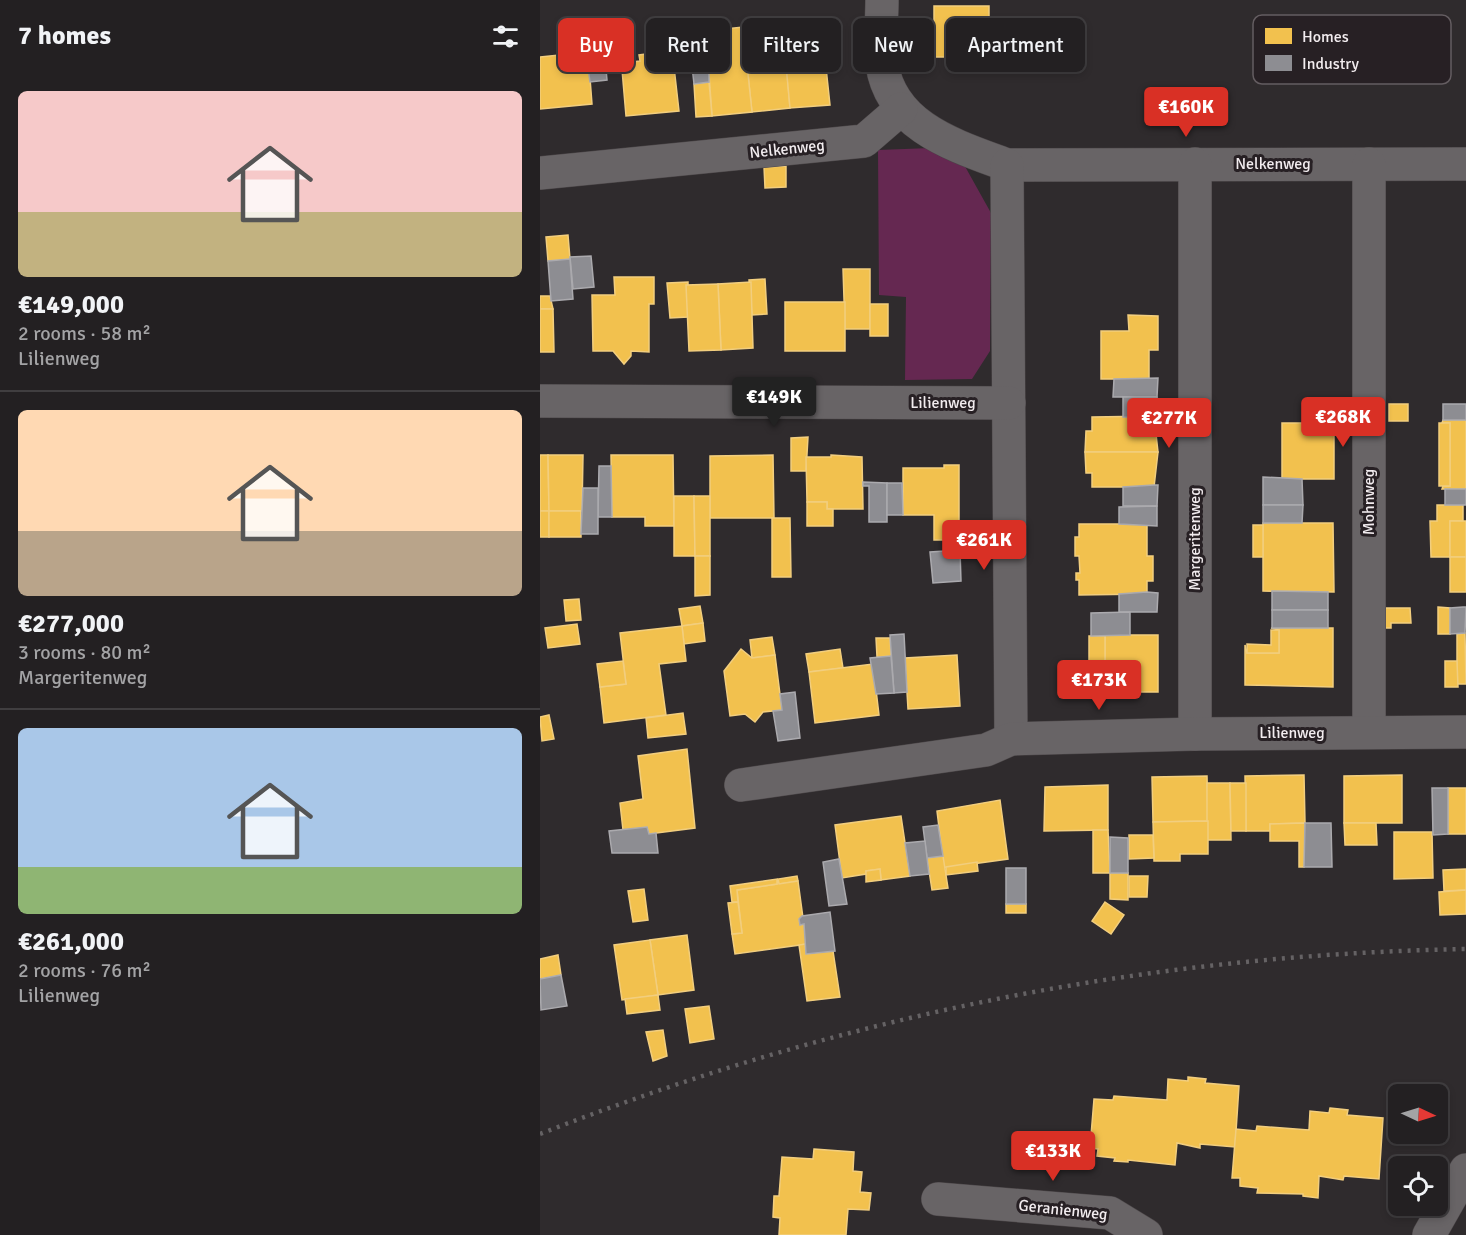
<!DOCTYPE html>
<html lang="en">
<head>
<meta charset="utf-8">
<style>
	:root { --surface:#232022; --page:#2f2d2f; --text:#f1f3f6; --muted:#a3a3a5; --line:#403e40; --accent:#d93025 }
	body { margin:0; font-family:Signika,sans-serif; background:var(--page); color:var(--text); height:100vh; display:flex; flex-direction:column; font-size:22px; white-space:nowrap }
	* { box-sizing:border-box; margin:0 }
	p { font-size:20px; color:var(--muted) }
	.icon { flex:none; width:33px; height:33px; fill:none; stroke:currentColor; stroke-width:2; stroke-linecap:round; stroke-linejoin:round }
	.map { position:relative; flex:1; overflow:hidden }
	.side { display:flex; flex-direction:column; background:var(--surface); width:540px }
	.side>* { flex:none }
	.hud { position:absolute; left:18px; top:18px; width:570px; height:54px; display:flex; gap:12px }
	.needle { width:39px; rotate:94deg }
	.controls { position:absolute; left:848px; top:1084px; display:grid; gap:12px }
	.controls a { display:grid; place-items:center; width:60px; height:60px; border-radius:9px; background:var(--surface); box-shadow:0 3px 9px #0003,0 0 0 2px var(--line); font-size:30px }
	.price { position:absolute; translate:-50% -51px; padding:0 14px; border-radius:6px; background:var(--accent); color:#fff; font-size:20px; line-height:39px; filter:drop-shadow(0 2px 3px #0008) }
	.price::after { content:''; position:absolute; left:50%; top:36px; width:18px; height:14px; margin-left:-9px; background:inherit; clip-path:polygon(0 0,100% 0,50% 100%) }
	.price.on { background:#222; color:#fff }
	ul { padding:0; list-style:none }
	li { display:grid; align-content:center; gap:12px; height:318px; padding:0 18px }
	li+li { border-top:2px solid var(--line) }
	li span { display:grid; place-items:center; height:186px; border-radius:9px; color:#555 }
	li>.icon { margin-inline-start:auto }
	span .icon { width:108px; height:108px; fill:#fffc; stroke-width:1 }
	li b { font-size:26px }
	h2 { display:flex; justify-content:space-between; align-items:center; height:72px; padding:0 18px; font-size:26px }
	.tag { padding:0 21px; border-radius:9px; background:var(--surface); box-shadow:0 3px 9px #0003,0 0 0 2px var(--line); font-size:21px; line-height:54px }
	.tag.on { background:var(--accent); color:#fff }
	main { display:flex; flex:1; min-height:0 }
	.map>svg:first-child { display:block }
	.green { fill:#652851 }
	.homes { fill:#f2c14e; stroke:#f2ce7e; stroke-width:1.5 }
	.industry { fill:#8d8d92; stroke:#abaaae; stroke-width:1.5 }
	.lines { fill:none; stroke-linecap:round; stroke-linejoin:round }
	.minor-casing { stroke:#4c4749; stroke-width:34 }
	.minor { stroke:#686466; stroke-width:33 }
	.rail { stroke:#656264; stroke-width:4.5; stroke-dasharray:3 6; stroke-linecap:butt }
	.labels { text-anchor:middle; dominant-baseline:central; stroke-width:6; stroke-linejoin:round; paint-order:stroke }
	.street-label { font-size:16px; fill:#f2ecef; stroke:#272024 }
	.key { fill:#272024; stroke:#645d61; stroke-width:1.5 }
	.key-label { font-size:16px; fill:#f2ecef }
</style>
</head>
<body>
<main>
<section class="side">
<h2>7 homes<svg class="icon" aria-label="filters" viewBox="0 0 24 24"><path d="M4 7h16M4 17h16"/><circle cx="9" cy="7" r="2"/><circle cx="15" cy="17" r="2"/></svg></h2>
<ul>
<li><span style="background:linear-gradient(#f6c9c9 65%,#c2b280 0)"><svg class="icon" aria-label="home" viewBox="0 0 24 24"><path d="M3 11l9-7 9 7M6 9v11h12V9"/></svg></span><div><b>€149,000</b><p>2 rooms · 58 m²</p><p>Lilienweg</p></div></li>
<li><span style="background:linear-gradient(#ffd9b3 65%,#b9a48a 0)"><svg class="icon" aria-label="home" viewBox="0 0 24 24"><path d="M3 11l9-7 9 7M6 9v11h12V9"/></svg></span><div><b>€277,000</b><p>3 rooms · 80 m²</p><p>Margeritenweg</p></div></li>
<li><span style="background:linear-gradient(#a9c7e8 75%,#8fb573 0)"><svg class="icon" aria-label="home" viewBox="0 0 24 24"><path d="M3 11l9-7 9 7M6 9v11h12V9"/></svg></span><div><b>€261,000</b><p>2 rooms · 76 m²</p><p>Lilienweg</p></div></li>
</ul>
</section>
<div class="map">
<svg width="926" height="1235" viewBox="0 0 926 1235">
	<rect width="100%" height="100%" fill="#2f2b2d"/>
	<!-- green -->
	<path class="green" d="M 391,148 L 422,161 L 451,213 L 450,351 L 432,379 L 365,380 L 366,297 L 339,295 L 338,150 Z"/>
	<!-- homes -->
	<g class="homes">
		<path d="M 394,6 L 449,6 L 449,57 L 447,61 L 421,61 L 421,57 L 394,57 Z"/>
		<path d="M 86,21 L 88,41 L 80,41 L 81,68 L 66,69 L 62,29 L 70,28 L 70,23 Z"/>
		<path d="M 243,25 L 250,108 L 212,112 L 205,46 L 215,45 L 212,27 Z"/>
		<path d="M 203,27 L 212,112 L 172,116 L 166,31 Z"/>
		<path d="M 449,36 L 466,36 L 466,71 L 448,71 Z"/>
		<path d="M 283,39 L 290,105 L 250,108 L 244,43 Z"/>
		<path d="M 48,52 L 52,104 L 0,109 L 0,57 Z"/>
		<path d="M 113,53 L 114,60 L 133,58 L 139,111 L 86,116 L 81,58 L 83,57 L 83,63 L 100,61 L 99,55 Z"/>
		<path d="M 169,82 L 172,116 L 156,117 L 154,84 Z"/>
		<path d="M 246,166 L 246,187 L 225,188 L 224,167 Z"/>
		<path d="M 28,235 L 30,259 L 8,261 L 6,237 Z"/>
		<path d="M 303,269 L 330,269 L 330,329 L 305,329 Z"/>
		<path d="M 74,277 L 114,277 L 114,304 L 109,304 L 109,352 L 91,351 L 91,356 L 84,364 L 73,351 L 53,351 L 52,295 L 75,295 Z"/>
		<path d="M 225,279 L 227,314 L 212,315 L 209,280 Z"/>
		<path d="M 148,282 L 148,317 L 130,318 L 127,283 Z"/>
		<path d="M 211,282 L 213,348 L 181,350 L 178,284 Z"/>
		<path d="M 178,284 L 181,350 L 149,351 L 146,285 Z"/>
		<path d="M 0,296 L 10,296 L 13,309 L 0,309 Z"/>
		<rect x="245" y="302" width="60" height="49"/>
		<rect x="330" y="304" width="18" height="32"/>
		<path d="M 0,309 L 13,309 L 14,352 L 0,352 Z"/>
		<path d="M 588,315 L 618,316 L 618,350 L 609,350 L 609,379 L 561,379 L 561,331 L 589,331 Z"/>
		<rect x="849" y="404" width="19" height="17"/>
		<path d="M 614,416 L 618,452 L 545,452 L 546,431 L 552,431 L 552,417 Z"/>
		<path d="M 903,420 L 926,420 L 926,489 L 902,489 L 903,486 L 910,486 L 910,423 L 902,423 Z"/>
		<rect x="742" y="423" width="52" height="56"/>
		<rect x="899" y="423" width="11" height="63"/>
		<path d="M 268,437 L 266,471 L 251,471 L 251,438 Z"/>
		<path d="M 545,452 L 618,452 L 614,487 L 552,487 L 552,473 L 546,473 Z"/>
		<path d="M 0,455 L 8,455 L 9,511 L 0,511 Z"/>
		<path d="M 8,455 L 43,455 L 42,511 L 9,511 Z"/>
		<path d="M 71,455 L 133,455 L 134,526 L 105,526 L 105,517 L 72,517 Z"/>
		<path d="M 233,455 L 234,518 L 170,518 L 170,456 Z"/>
		<path d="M 291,455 L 322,457 L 323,509 L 287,509 L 287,502 L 267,502 L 266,457 L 291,457 Z"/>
		<path d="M 404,465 L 419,465 L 419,540 L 394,540 L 394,515 L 363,515 L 363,468 L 404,468 Z"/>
		<path d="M 134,496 L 154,496 L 155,556 L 134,556 Z"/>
		<path d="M 154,496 L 170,496 L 170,556 L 155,556 Z"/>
		<path d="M 267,502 L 287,502 L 287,509 L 293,509 L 293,526 L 267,526 Z"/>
		<path d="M 897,505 L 923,505 L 923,521 L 910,521 L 910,557 L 891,557 L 890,521 L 897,521 Z"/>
		<rect x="0" y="511" width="9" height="26"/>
		<rect x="9" y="511" width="32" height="26"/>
		<path d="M 232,518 L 250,518 L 251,577 L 232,577 Z"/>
		<rect x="910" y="521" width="16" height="36"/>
		<path d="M 723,523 L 793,523 L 794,592 L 723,591 Z"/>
		<path d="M 539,524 L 607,524 L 607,556 L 613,556 L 613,581 L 607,581 L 607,594 L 539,595 L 539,580 L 536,580 L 536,573 L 540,573 L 539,556 L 535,556 L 535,537 L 539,537 Z"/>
		<rect x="713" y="525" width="10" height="32"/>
		<path d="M 155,556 L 170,556 L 170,595 L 155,596 Z"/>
		<rect x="910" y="557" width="16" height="35"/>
		<path d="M 39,599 L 41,620 L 26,621 L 24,600 Z"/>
		<path d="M 160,606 L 163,623 L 142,626 L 139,609 Z"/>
		<path d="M 898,607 L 910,608 L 910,634 L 898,634 Z"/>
		<path d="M 840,608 L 870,608 L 871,623 L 851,623 L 851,628 L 840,628 Z"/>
		<path d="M 163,623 L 165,641 L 144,644 L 142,626 Z"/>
		<path d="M 37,624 L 40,644 L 8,648 L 5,628 Z"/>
		<path d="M 142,626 L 146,661 L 119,664 L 126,715 L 64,723 L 60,687 L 86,684 L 80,633 Z"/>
		<path d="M 731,628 L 793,628 L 793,687 L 705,685 L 705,645 L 707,653 L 739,653 L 739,630 Z"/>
		<path d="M 731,630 L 739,630 L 739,653 L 707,653 L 707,644 L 731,645 Z"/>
		<path d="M 925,633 L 926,684 L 917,684 L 917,634 Z"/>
		<rect x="565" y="635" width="53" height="57"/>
		<rect x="549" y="636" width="16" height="32"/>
		<path d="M 232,637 L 235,655 L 212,658 L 210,640 Z"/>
		<path d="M 336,638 L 350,638 L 351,656 L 337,657 Z"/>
		<path d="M 201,649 L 212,658 L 235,655 L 242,710 L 223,712 L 215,722 L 205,714 L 190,716 L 184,671 Z"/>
		<path d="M 300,649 L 303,668 L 269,672 L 266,654 Z"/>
		<path d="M 417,655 L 420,706 L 368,709 L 365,658 Z"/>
		<path d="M 83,661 L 86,684 L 60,687 L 57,664 Z"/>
		<path d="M 905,661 L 917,661 L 918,687 L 905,687 Z"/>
		<path d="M 333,664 L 339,715 L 275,723 L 269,672 Z"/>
		<path d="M 143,713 L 146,734 L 108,738 L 106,718 Z"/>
		<path d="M 9,715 L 14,739 L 2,741 L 0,717 Z"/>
		<path d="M 147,749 L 155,828 L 109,834 L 107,827 L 83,830 L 80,803 L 103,799 L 98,756 Z"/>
		<path d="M 764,775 L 765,823 L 730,824 L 730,831 L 706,831 L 705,776 Z"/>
		<path d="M 862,775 L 862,823 L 804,823 L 804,776 Z"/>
		<path d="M 667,776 L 668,821 L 613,822 L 612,777 Z"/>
		<path d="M 667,783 L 690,783 L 691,840 L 667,840 Z"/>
		<path d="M 690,783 L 706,783 L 706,831 L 691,831 Z"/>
		<path d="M 568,785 L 568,830 L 504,831 L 505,787 Z"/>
		<rect x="908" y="788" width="18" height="46"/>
		<path d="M 460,800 L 468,859 L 404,868 L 397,811 Z"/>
		<path d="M 361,816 L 370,876 L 341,880 L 340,869 L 326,871 L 326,874 L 302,878 L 295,825 Z"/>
		<path d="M 668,821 L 668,854 L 640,854 L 640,861 L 614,861 L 613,822 Z"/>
		<path d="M 765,823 L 764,867 L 759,867 L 759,841 L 730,841 L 730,824 Z"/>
		<path d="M 804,823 L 836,823 L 837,845 L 805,845 Z"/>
		<path d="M 553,830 L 568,830 L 570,873 L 553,873 Z"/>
		<path d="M 854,832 L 892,832 L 893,878 L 854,879 Z"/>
		<path d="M 589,835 L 613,835 L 614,858 L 589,859 Z"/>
		<path d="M 403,856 L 408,888 L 392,890 L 387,858 Z"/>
		<path d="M 437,862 L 438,871 L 406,875 L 406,867 Z"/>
		<path d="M 340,869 L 341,880 L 326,882 L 326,871 Z"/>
		<path d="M 926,869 L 926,890 L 904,891 L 903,870 Z"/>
		<path d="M 570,873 L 588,873 L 588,900 L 570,899 Z"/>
		<path d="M 257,876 L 258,881 L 239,884 L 238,879 Z"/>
		<path d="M 589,876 L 608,876 L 607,897 L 589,897 Z"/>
		<path d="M 237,879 L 239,884 L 258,881 L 263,918 L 259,919 L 260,925 L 264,924 L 267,944 L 195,954 L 192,934 L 202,933 L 197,890 L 237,884 Z"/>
		<path d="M 237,879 L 237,884 L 197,890 L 198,902 L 192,902 L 190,886 Z"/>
		<path d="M 104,889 L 108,920 L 93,922 L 88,891 Z"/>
		<path d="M 926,890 L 926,914 L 900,915 L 899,892 Z"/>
		<path d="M 198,902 L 202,933 L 192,934 L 188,903 Z"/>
		<path d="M 565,902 L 584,915 L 571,934 L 552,921 Z"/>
		<rect x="466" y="904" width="20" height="9"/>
		<path d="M 147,935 L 154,990 L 118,995 L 110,940 Z"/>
		<path d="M 110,940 L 118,995 L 82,1000 L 74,945 Z"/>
		<path d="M 265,944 L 266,954 L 293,951 L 300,997 L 267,1001 L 259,945 Z"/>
		<path d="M 18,955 L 21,975 L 0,979 L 0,959 Z"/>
		<path d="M 118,995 L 120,1010 L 87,1014 L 85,999 Z"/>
		<path d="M 169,1006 L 174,1039 L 150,1043 L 145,1009 Z"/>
		<path d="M 123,1030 L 127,1056 L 113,1061 L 106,1032 Z"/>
		<path d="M 648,1077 L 666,1079 L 665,1083 L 699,1086 L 695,1147 L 660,1144 L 660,1148 L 637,1143 L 635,1165 L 588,1160 L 588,1162 L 574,1161 L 575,1158 L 557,1156 L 558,1149 L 550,1148 L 554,1099 L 573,1100 L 574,1096 L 627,1100 L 628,1079 L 648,1081 Z"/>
		<path d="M 790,1108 L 808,1110 L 807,1115 L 843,1118 L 839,1179 L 804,1176 L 803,1180 L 779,1176 L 778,1198 L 763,1196 L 763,1194 L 717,1193 L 718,1188 L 700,1186 L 700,1178 L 692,1178 L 696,1129 L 716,1131 L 717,1126 L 769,1130 L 770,1111 L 789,1113 Z"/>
		<path d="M 274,1149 L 314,1152 L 313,1171 L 322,1172 L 320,1192 L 331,1193 L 329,1210 L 308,1209 L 306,1235 L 239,1235 L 240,1218 L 233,1217 L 234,1196 L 239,1196 L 242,1157 L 273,1159 Z"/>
	</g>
	<!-- industry -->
	<g class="industry">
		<path d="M 148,25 L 152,71 L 135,73 L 130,27 Z"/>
		<path d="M 63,37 L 67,80 L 50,82 L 44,39 Z"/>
		<path d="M 168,47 L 169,82 L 154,84 L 150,49 Z"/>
		<path d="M 51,256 L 54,287 L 33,289 L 30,257 Z"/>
		<path d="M 30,259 L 33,299 L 11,301 L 8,261 Z"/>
		<path d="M 618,378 L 617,397 L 573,397 L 574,379 Z"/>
		<path d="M 583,397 L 617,397 L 618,418 L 583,417 Z"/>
		<rect x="903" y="404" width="23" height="16"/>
		<path d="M 59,466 L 71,466 L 72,517 L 58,517 Z"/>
		<path d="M 723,477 L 762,479 L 763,505 L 723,505 Z"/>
		<path d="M 323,482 L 347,483 L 347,522 L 329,522 L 329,486 L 323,486 Z"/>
		<path d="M 347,483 L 362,483 L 363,515 L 347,515 Z"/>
		<path d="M 614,485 L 618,485 L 617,506 L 583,506 L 583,487 Z"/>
		<path d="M 43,488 L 58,488 L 58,534 L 41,534 Z"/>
		<rect x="905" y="489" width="21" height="16"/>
		<path d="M 723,505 L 763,505 L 762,523 L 723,523 Z"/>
		<path d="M 617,506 L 617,526 L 579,524 L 579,507 Z"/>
		<path d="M 420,550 L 421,581 L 393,583 L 390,552 Z"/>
		<path d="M 732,591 L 788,592 L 788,610 L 732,610 Z"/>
		<path d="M 607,592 L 618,593 L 617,612 L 579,612 L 579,594 Z"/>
		<path d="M 923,607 L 926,607 L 925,633 L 910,634 L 910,608 Z"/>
		<rect x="732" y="610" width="56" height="18"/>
		<path d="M 590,612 L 590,635 L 551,636 L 551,613 Z"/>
		<path d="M 364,634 L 367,692 L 354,693 L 350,635 Z"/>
		<path d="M 351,656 L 354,693 L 336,694 L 330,658 Z"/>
		<path d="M 255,692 L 260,738 L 238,741 L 233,711 L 242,710 L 240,694 Z"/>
		<path d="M 892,788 L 908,788 L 908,834 L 893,835 Z"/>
		<path d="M 765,823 L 791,823 L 792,867 L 764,867 Z"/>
		<path d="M 398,825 L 403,856 L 387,858 L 383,827 Z"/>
		<path d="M 107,827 L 109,834 L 116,833 L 118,853 L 72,853 L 69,831 Z"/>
		<path d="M 570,837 L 588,838 L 588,873 L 570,873 Z"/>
		<path d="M 385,841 L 389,874 L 370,876 L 365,843 Z"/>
		<path d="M 299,859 L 307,904 L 289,906 L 283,862 Z"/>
		<rect x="466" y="868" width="20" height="36"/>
		<path d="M 290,912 L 295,951 L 266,954 L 264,924 L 260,925 L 259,919 L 262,916 Z"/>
		<path d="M 21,975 L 27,1006 L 1,1010 L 0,979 Z"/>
	</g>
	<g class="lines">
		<defs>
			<g id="minor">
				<path d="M 342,0 C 342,21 339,44 342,64 C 351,127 416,146 467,165 L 926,164"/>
				<path d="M 655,164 L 655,734"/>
				<path d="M 829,164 L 829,732"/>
				<path d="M 467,165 L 471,739"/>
				<path d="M 0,173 L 324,141 L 361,109"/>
				<path d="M 0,401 L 469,403"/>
				<path d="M 201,785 L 446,750 L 471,739 L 655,734 L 926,732"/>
				<path d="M 398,1199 L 570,1213 L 606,1235"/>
				<path d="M 889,1235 L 926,1170"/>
			</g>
		</defs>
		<!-- minor casing -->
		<use href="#minor" class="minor-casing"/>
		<!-- minor -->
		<use href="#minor" class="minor"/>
		<!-- rail -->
		<path class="rail" d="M 0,1134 C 302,1016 602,955 926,949"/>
	</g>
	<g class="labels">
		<!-- street labels -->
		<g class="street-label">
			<text transform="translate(247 149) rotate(-6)">Nelkenweg</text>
			<text x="733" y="164">Nelkenweg</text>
			<text x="403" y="403">Lilienweg</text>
			<text transform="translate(829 502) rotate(-90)">Mohnweg</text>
			<text transform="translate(655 539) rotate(-90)">Margeritenweg</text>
			<text x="752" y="733">Lilienweg</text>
			<text transform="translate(523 1210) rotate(6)">Geranienweg</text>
		</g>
	</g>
	<!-- legend -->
	<rect x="713" y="15" width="198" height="69" rx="9" class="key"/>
	<rect x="725" y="28" width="27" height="16" fill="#f2c14e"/>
	<rect x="725" y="55" width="27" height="16" fill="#8d8d92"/>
	<g class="key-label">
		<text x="762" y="42">Homes</text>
		<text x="762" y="69">Industry</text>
	</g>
</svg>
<div class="controls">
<a><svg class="needle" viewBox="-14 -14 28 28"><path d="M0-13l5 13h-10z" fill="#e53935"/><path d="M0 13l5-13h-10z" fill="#a3a3a5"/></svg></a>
<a><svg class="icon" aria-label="locate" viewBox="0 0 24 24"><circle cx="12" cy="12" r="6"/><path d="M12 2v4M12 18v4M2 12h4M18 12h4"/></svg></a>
</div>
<b class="price" style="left:646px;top:138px">€160K</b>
<b class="price on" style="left:234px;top:428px">€149K</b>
<b class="price" style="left:803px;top:448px">€268K</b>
<b class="price" style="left:629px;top:449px">€277K</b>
<b class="price" style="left:444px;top:571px">€261K</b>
<b class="price" style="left:559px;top:711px">€173K</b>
<b class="price" style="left:513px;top:1182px">€133K</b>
<div class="hud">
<a class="tag on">Buy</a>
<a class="tag">Rent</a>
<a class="tag">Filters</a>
<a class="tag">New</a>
<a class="tag">Apartment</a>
</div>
</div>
</main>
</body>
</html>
